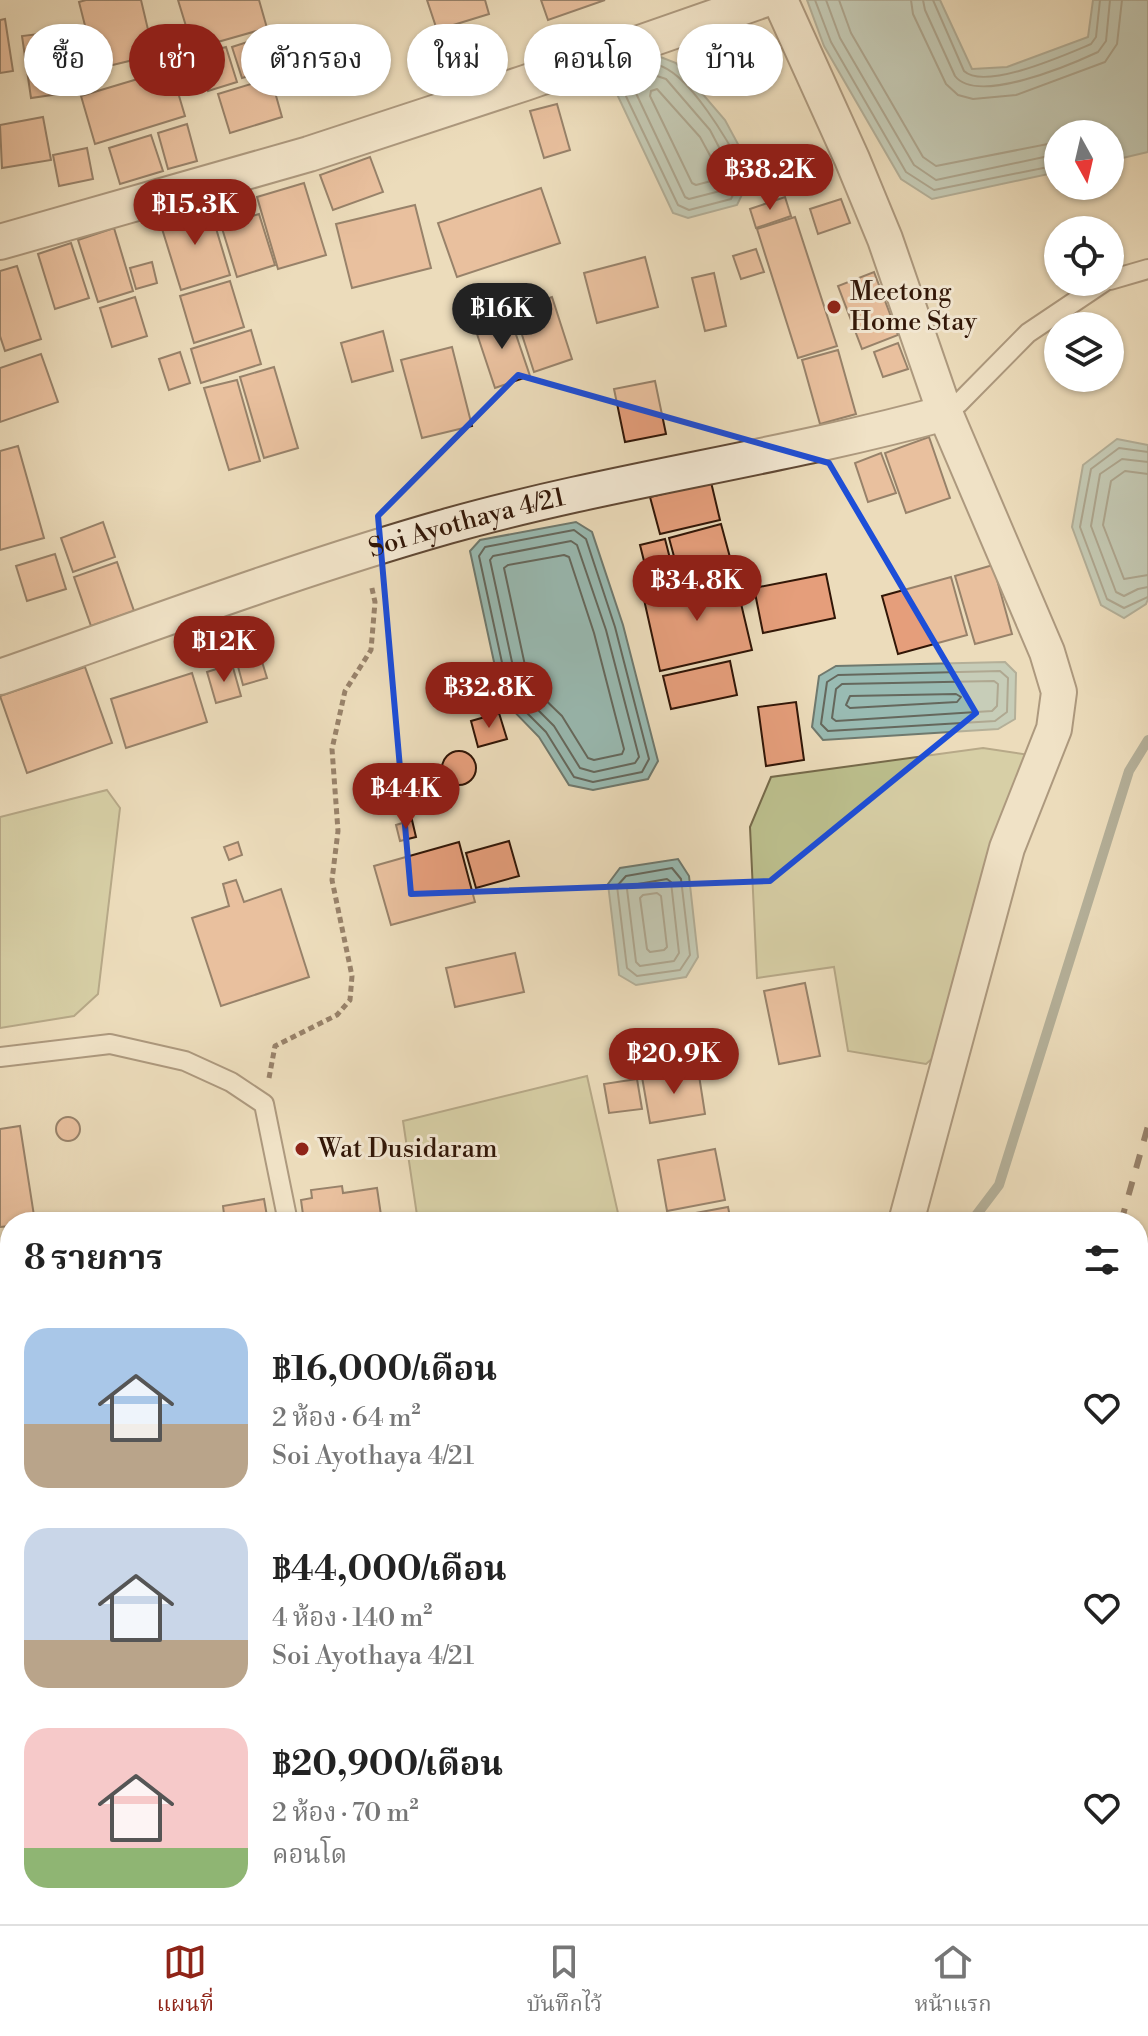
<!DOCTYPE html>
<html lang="th">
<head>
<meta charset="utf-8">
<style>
	:root { --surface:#fff; --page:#f6f6f6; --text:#222; --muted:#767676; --line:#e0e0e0; --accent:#8f2418 }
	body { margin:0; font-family:"Libre Bodoni","Noto Serif Thai",serif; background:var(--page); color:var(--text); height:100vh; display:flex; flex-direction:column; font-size:30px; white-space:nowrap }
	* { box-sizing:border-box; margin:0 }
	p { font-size:26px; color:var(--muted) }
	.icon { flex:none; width:44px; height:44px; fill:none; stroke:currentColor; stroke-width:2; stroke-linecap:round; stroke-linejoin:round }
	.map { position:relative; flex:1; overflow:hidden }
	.side { position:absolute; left:0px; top:1212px; width:1148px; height:712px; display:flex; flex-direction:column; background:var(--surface); border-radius:32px 32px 0 0; box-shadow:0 2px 6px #0004 }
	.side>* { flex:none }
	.guide { position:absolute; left:24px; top:24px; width:1100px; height:72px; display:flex; gap:16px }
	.needle { width:52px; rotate:172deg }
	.tools { position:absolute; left:1044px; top:120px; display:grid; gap:16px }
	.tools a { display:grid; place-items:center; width:80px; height:80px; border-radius:50%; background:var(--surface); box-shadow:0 2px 6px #0004; font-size:40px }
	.price { position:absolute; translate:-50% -68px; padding:0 18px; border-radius:28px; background:var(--accent); color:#fff; font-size:26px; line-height:52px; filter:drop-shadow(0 2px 4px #0008) }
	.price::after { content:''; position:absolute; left:50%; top:48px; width:24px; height:18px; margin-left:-12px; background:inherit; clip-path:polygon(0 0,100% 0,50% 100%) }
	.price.on { background:#222; color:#fff }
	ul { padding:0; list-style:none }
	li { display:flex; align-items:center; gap:24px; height:200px; padding:0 24px }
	li span { display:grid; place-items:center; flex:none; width:224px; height:160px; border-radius:24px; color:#555 }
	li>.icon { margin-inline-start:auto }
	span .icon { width:96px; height:96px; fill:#fffc; stroke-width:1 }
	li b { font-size:34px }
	h2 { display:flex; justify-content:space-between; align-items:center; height:96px; padding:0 24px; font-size:34px }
	.chip { padding:0 28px; border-radius:36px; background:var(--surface); box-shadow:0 2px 6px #0004; font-size:28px; line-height:72px }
	.chip.on { background:var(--accent); color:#fff }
	.tabs { display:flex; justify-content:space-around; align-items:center; height:112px; border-top:2px solid var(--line); background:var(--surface); font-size:22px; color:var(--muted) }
	.tabs a { display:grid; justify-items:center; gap:4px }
	.tabs .on { color:var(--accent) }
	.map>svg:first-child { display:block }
	.green { fill:#bcbf8d; stroke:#766a4a; stroke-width:2 }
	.water { fill:#99bbb3; stroke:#6f796e; stroke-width:2 }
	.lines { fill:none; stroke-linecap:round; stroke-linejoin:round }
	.shore { stroke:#65685d; stroke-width:2 }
	.stream { stroke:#6f796e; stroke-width:10 }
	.building { fill:#e59e7b; stroke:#311607; stroke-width:2 }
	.service-casing { stroke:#604834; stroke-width:22 }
	.minor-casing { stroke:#604834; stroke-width:38 }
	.path { stroke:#311607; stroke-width:5; stroke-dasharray:6 4; stroke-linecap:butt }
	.service { stroke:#f3e8d3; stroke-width:18 }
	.minor { stroke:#f3e8d3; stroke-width:34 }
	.rail { stroke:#311607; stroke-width:6; stroke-dasharray:14 14; stroke-linecap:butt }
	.marked { fill:none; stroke:#1d4ed8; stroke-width:6; stroke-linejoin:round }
	.poi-dot { fill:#8f2418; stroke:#f3e8d3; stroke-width:3 }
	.labels { text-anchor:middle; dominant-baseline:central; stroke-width:6; stroke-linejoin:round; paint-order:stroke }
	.poi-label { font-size:26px; fill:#311607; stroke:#f3e8d3; text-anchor:start }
	.street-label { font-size:26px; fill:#311607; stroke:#f3e8d3 }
</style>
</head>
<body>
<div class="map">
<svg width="1148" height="1924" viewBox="0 0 1148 1924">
	<rect width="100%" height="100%" fill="#ecdcbb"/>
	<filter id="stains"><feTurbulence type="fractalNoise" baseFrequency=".0025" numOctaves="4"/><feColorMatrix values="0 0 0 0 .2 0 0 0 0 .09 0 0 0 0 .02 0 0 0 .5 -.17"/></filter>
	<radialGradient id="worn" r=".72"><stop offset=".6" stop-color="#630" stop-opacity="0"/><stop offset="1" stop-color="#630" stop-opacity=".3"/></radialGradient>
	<!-- green -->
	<g class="green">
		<path d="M 983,748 L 1030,755 L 934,1057 L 926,1064 L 848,1051 L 834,967 L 757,978 L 750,827 L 771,777 Z"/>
		<path d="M 107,790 L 120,808 L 98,994 L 74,1016 L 0,1028 L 0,817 Z"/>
		<path d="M 587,1076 L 620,1222 L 418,1222 L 403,1121 Z"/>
	</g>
	<!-- water -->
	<g class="water">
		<path d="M 807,0 L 940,0 L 972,69 L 1007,67 L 1088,37 L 1093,0 L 1148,0 L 1148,152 L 1110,161 L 1110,134 L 1058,134 L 1058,172 L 932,199 L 901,179 L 824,46 Z"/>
		<path d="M 658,56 L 676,63 L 725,120 L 753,172 L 737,205 L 688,218 L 673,213 L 615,90 L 620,72 Z"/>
		<path d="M 1117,439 L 1148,445 L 1148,599 L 1146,604 L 1124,618 L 1101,605 L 1072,527 L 1083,465 Z"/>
		<path d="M 576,522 L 592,532 L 623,625 L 658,761 L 648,779 L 593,790 L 569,785 L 539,737 L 502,699 L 470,551 L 480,540 Z"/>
		<path d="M 1005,662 L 1016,673 L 1015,719 L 998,729 L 823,740 L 812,727 L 819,676 L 836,666 Z"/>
		<path d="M 678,859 L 689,876 L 698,957 L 686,977 L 636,985 L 619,975 L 608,884 L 620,868 Z"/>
	</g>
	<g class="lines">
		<!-- shore -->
		<g class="shore">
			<path d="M 815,0 L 831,42 L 906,172 L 934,190 L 1058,165"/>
			<path d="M 826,0 L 840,38 L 914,165 L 936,180 L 1058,154"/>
			<path d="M 839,0 L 851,33 L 923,157 L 936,166 L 1058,142"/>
			<path d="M 911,0 L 913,14 L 946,84 L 958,95 L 973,99 L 1016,95 L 1105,62 L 1117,44 L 1122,0"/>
			<path d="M 923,0 L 925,10 L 955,76 C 977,105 1070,65 1098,52 L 1106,41 L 1110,0"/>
			<path d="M 933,0 L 964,71 C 985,91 1067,54 1091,44 L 1096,37 L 1100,0"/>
			<path d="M 657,65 C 688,71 730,144 744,172 L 731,199 L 689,210 L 678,205 L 623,90 L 628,77 Z"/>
			<path d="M 657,76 L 666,79 L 710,130 L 732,172 L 724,190 L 689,199 L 685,197 L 634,89 L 636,84 Z"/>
			<path d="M 657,89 L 700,137 L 719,172 L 715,180 L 696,185 L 692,183 L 650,96 L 651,91 Z"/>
			<path d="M 1148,452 L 1119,448 L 1091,469 L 1080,527 L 1107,599 L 1124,608 L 1148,597"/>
			<path d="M 1148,462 L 1122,459 L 1100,474 L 1091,526 L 1116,592 L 1124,596 L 1138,589 L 1148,587"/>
			<path d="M 1148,474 L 1125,471 L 1111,481 L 1103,525 L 1124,579 L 1148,575"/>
			<path d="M 574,530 L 586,539 L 615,627 L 649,759 L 642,772 L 593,782 L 574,777 L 546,732 L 509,695 L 479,556 L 485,547 Z"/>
			<path d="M 571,541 L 577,545 L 606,630 L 639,757 L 635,763 L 594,772 L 580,768 L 554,726 L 518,690 L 490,560 L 493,556 Z"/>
			<path d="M 564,555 L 569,557 L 594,633 L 624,749 L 622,754 L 594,760 L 588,758 L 562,716 L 529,684 L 504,568 L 508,565 Z"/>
			<path d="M 1000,671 L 1008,678 L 1007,712 L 995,721 L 828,731 L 821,724 L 827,682 L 838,675 Z"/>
			<path d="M 994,681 L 998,684 L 997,706 L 992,711 L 836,721 L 832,718 L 836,689 L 842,684 Z"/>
			<path d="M 956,694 L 961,697 L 957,702 L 850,708 L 846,705 L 850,696 Z"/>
			<path d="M 672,868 L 681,879 L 690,955 L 680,970 L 637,976 L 627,968 L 617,886 L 626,876 Z"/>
			<path d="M 667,879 L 671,882 L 679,953 L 674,961 L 640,966 L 636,962 L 627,889 L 632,885 Z"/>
			<path d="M 657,893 L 661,896 L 667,947 L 664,950 L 650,952 L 647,949 L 640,898 L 643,895 Z"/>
		</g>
		<!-- stream -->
		<g class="stream">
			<path d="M 971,1222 L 999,1185 L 1129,771 L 1148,740"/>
			<path d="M 879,1924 L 880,1914"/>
		</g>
	</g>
	<!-- building -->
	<g class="building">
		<path d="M 86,0 L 141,0 L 154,55 L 96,69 L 79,2 Z"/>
		<path d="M 178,0 L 259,0 L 267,28 L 193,49 Z"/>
		<path d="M 427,0 L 485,0 L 489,14 L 437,30 Z"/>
		<path d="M 541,0 L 605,0 L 548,20 Z"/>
		<path d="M 5,19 L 13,71 L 0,73 L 0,20 Z"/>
		<path d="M 63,31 L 73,92 L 31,98 L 22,36 Z"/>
		<path d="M 263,37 L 273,69 L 242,78 L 232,47 Z"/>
		<path d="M 226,47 L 237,82 L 208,91 L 197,55 Z"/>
		<path d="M 171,69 L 185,116 L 95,144 L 81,96 Z"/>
		<path d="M 271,78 L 282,117 L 230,133 L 218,94 Z"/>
		<path d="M 557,104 L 570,150 L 544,158 L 530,111 Z"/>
		<path d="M 43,117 L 51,160 L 2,168 L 0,125 Z"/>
		<path d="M 187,124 L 197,161 L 168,169 L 158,133 Z"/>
		<path d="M 151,135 L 163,171 L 120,184 L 109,148 Z"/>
		<path d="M 87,148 L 93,179 L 59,186 L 53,155 Z"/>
		<path d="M 370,157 L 383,192 L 333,210 L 320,175 Z"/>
		<path d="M 304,183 L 326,255 L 278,269 L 257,197 Z"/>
		<path d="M 541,188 L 560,243 L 457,277 L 438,223 Z"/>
		<path d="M 785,197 L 791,216 L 756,228 L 750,209 Z"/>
		<path d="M 841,199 L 850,223 L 818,234 L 810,209 Z"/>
		<path d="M 209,205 L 230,275 L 181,290 L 159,219 Z"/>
		<path d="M 415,205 L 431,268 L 352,288 L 336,224 Z"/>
		<path d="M 259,214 L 275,265 L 237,277 L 221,225 Z"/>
		<path d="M 795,217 L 837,346 L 798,358 L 757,229 Z"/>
		<path d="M 114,228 L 133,291 L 98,302 L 78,240 Z"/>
		<path d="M 71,243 L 89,298 L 55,309 L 38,254 Z"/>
		<path d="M 756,249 L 764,272 L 741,279 L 733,256 Z"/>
		<path d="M 645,257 L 658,307 L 597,323 L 584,273 Z"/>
		<path d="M 152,262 L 157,283 L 136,289 L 130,268 Z"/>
		<path d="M 17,266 L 41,339 L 5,351 L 0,336 L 0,271 Z"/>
		<path d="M 874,272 L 898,335 L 862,349 L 838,286 Z"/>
		<path d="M 714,273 L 726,326 L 705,331 L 692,278 Z"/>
		<path d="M 230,281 L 244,327 L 194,343 L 180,296 Z"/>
		<path d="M 135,297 L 147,336 L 112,347 L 100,308 Z"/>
		<path d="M 552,297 L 572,359 L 534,372 L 514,310 Z"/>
		<path d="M 509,314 L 530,376 L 495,388 L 474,325 Z"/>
		<path d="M 251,330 L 261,364 L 201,383 L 191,349 Z"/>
		<path d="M 383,331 L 393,371 L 352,382 L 341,343 Z"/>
		<path d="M 898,343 L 908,369 L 883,377 L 874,352 Z"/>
		<path d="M 452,347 L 472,426 L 422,438 L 401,360 Z"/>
		<path d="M 838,350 L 856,414 L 820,424 L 802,360 Z"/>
		<path d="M 180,352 L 190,383 L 169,390 L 159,359 Z"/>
		<path d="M 41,354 L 58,402 L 0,422 L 0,368 Z"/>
		<path d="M 274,367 L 298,448 L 264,458 L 240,377 Z"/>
		<path d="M 237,380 L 260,461 L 229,470 L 204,388 Z"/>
		<path d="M 655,381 L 666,434 L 625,442 L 614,389 Z"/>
		<path d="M 929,437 L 950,498 L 906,513 L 885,453 Z"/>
		<path d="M 18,446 L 44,538 L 0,550 L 0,451 Z"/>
		<path d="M 881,453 L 896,493 L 868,502 L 855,463 Z"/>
		<path d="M 711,482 L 720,520 L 660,534 L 650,497 Z"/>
		<path d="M 103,522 L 115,557 L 73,572 L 61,538 Z"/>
		<path d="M 721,524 L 731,561 L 679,575 L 669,538 Z"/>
		<path d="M 665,539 L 676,582 L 651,589 L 640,545 Z"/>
		<path d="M 55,554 L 66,589 L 27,601 L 16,566 Z"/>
		<path d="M 117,562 L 134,611 L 91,626 L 74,577 Z"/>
		<path d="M 993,565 L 1012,634 L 975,644 L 955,576 Z"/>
		<path d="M 734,574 L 752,650 L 660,671 L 643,595 Z"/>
		<path d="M 826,574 L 835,618 L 763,633 L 754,588 Z"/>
		<path d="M 951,577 L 967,635 L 898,654 L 882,596 Z"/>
		<path d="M 260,655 L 267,678 L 243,685 L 237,663 Z"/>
		<path d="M 730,661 L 737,695 L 671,709 L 663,676 Z"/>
		<path d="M 232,664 L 241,696 L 216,703 L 207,672 Z"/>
		<path d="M 85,667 L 112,743 L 27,773 L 0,696 Z"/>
		<path d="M 192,673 L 207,722 L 126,748 L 111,699 Z"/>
		<path d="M 796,702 L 804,760 L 766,766 L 758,707 Z"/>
		<path d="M 499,713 L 507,739 L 478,747 L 471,721 Z"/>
		<circle cx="459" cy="768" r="17"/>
		<path d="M 412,820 L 416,837 L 400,841 L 396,825 Z"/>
		<path d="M 509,841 L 519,876 L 476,888 L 466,853 Z"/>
		<path d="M 238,842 L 242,855 L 229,860 L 224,847 Z"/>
		<path d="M 459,842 L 475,902 L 391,925 L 374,866 Z"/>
		<path d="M 236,880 L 244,902 L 281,889 L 309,977 L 221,1006 L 192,918 L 229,906 L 223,884 Z"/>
		<path d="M 515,953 L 524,992 L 455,1007 L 446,968 Z"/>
		<path d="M 805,983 L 820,1056 L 779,1064 L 764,991 Z"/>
		<path d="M 698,1069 L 705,1114 L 650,1123 L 642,1077 Z"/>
		<path d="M 637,1079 L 642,1109 L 609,1113 L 604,1084 Z"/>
		<circle cx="68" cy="1129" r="12"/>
		<path d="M 20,1126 L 35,1222 L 10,1222 L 10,1226 L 0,1227 L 0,1129 Z"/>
		<path d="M 715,1149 L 725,1200 L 667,1211 L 658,1160 Z"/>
		<path d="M 342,1186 L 343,1193 L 377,1188 L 382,1222 L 304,1222 L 301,1200 L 312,1198 L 311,1190 Z"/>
		<path d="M 264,1199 L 268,1222 L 225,1222 L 223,1206 Z"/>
		<path d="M 728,1207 L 731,1222 L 663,1222 L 663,1219 Z"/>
		<path d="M 0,1278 L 8,1278 L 9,1314 L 0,1314 Z"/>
		<path d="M 10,1319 L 10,1431 L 0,1431 L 0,1320 Z"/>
		<rect x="0" y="1435" width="10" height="30"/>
		<path d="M 10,1605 L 10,1665 L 0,1666 L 0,1606 Z"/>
		<path d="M 0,1840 L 10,1844 L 10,1868 L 1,1889 Z"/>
		<path d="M 680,1914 L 718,1914 L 718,1924 L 679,1924 Z"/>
		<path d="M 726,1914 L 813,1914 L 812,1924 L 725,1924 Z"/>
	</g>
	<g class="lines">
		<defs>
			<g id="service">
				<path d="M 1110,280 L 1148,269"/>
				<path d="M 945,413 L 959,403 L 1028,333 L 1104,282"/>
				<path d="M 0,1057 L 110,1044 L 185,1061 L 231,1082 L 264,1104 L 288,1222"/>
				<path d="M 841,1924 L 842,1914"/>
			</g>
			<g id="minor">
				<path d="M 780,0 L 852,159 L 885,239 L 945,413 L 1047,652 L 1059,692 L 1054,729 L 1007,848 L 906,1222"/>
				<path d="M 0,242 L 309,154 L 525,83 L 763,0"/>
				<path id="s1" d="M 0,677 C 149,625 297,569 448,526 C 612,480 781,458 945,413"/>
				<path d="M 0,1589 L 10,1577"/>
			</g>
		</defs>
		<!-- service casing -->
		<use href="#service" class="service-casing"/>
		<!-- minor casing -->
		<use href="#minor" class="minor-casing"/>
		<!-- path -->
		<g class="path">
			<path d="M 269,1078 L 275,1046 L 337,1015 L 350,1000 L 352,976 L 332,880 L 338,831 L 332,749 L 345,691 L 371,650 L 375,602 L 371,584"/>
			<path d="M 0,1715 L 10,1719"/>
			<path d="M 232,1914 L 241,1924"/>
			<path d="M 925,1924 L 926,1914"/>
		</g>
		<!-- service -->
		<use href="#service" class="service"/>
		<!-- minor -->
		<use href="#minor" class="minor"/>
		<!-- rail -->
		<g class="rail">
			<path d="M 1121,1222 L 1148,1126"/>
			<path d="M 1138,1280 L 1148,1244"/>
			<path d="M 1138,1399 L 1148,1343"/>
			<path d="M 983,1924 L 984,1914"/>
			<path d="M 1043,1924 L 1044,1914"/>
			<path d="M 1061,1924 L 1062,1914"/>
		</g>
	</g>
	<!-- marked area -->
	<path d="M0 0H1148V1924H0ZM 518,375 L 829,463 L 976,713 L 770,881 L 411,894 L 378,516 Z" fill="#ecdcbb" fill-opacity=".55" fill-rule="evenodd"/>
	<path class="marked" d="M 518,375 L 829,463 L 976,713 L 770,881 L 411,894 L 378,516 Z"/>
	<!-- markers -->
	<g class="poi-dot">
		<circle cx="834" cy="307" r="8"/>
		<circle cx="302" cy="1149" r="8"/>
	</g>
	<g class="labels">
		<!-- poi labels -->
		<g class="poi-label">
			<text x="850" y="292">Meetong<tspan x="850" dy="30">Home Stay</tspan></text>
			<text x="318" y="1149">Wat Dusidaram</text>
		</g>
		<!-- street labels -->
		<g class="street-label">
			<text stroke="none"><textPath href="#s1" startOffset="492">Soi Ayothaya 4/21</textPath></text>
		</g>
	</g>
	<rect width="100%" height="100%" filter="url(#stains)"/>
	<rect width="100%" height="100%" fill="url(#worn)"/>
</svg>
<div class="tools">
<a><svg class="needle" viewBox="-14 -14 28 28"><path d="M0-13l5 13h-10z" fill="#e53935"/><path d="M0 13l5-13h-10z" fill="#767676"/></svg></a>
<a><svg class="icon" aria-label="locate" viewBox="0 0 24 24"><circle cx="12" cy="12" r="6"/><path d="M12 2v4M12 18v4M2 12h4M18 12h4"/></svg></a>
<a><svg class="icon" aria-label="layers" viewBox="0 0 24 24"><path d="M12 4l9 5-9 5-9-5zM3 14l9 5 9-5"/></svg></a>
</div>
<b class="price" style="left:770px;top:212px">฿38.2K</b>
<b class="price" style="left:195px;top:247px">฿15.3K</b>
<b class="price on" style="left:502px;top:351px">฿16K</b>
<b class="price" style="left:697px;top:623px">฿34.8K</b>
<b class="price" style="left:224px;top:684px">฿12K</b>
<b class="price" style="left:489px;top:730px">฿32.8K</b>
<b class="price" style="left:406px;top:831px">฿44K</b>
<b class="price" style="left:674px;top:1096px">฿20.9K</b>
<div class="guide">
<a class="chip">ซื้อ</a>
<a class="chip on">เช่า</a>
<a class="chip">ตัวกรอง</a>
<a class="chip">ใหม่</a>
<a class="chip">คอนโด</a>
<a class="chip">บ้าน</a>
</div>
<section class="side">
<h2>8 รายการ<svg class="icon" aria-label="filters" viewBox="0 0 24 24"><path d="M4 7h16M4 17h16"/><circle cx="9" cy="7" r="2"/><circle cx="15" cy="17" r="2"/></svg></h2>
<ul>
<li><span style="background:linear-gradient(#a9c7e8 60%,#b9a48a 0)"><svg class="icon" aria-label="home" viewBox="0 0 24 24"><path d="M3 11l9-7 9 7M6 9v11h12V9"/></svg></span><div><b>฿16,000/เดือน</b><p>2 ห้อง · 64 m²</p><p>Soi Ayothaya 4/21</p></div><svg class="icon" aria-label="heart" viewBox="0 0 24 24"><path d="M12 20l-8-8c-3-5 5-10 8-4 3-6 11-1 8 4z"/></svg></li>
<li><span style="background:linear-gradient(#c9d6e8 70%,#b9a48a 0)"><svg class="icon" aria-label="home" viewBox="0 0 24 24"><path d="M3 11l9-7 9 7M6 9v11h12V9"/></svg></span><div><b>฿44,000/เดือน</b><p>4 ห้อง · 140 m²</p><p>Soi Ayothaya 4/21</p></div><svg class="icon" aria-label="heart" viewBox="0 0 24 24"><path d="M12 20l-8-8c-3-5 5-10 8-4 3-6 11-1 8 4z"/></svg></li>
<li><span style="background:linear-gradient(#f6c9c9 75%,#8fb573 0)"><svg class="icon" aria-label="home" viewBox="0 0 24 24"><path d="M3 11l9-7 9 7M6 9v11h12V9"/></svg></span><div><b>฿20,900/เดือน</b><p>2 ห้อง · 70 m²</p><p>คอนโด</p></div><svg class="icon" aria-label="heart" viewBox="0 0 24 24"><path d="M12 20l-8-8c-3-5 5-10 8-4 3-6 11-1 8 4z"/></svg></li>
</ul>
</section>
</div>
<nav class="tabs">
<a class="on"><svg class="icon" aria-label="map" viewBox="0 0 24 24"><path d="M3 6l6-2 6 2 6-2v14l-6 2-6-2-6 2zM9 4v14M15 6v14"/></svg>แผนที่</a>
<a><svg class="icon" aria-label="saved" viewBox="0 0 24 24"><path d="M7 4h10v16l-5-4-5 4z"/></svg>บันทึกไว้</a>
<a><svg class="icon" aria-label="home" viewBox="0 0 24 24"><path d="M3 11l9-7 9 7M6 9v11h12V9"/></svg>หน้าแรก</a>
</nav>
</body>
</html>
